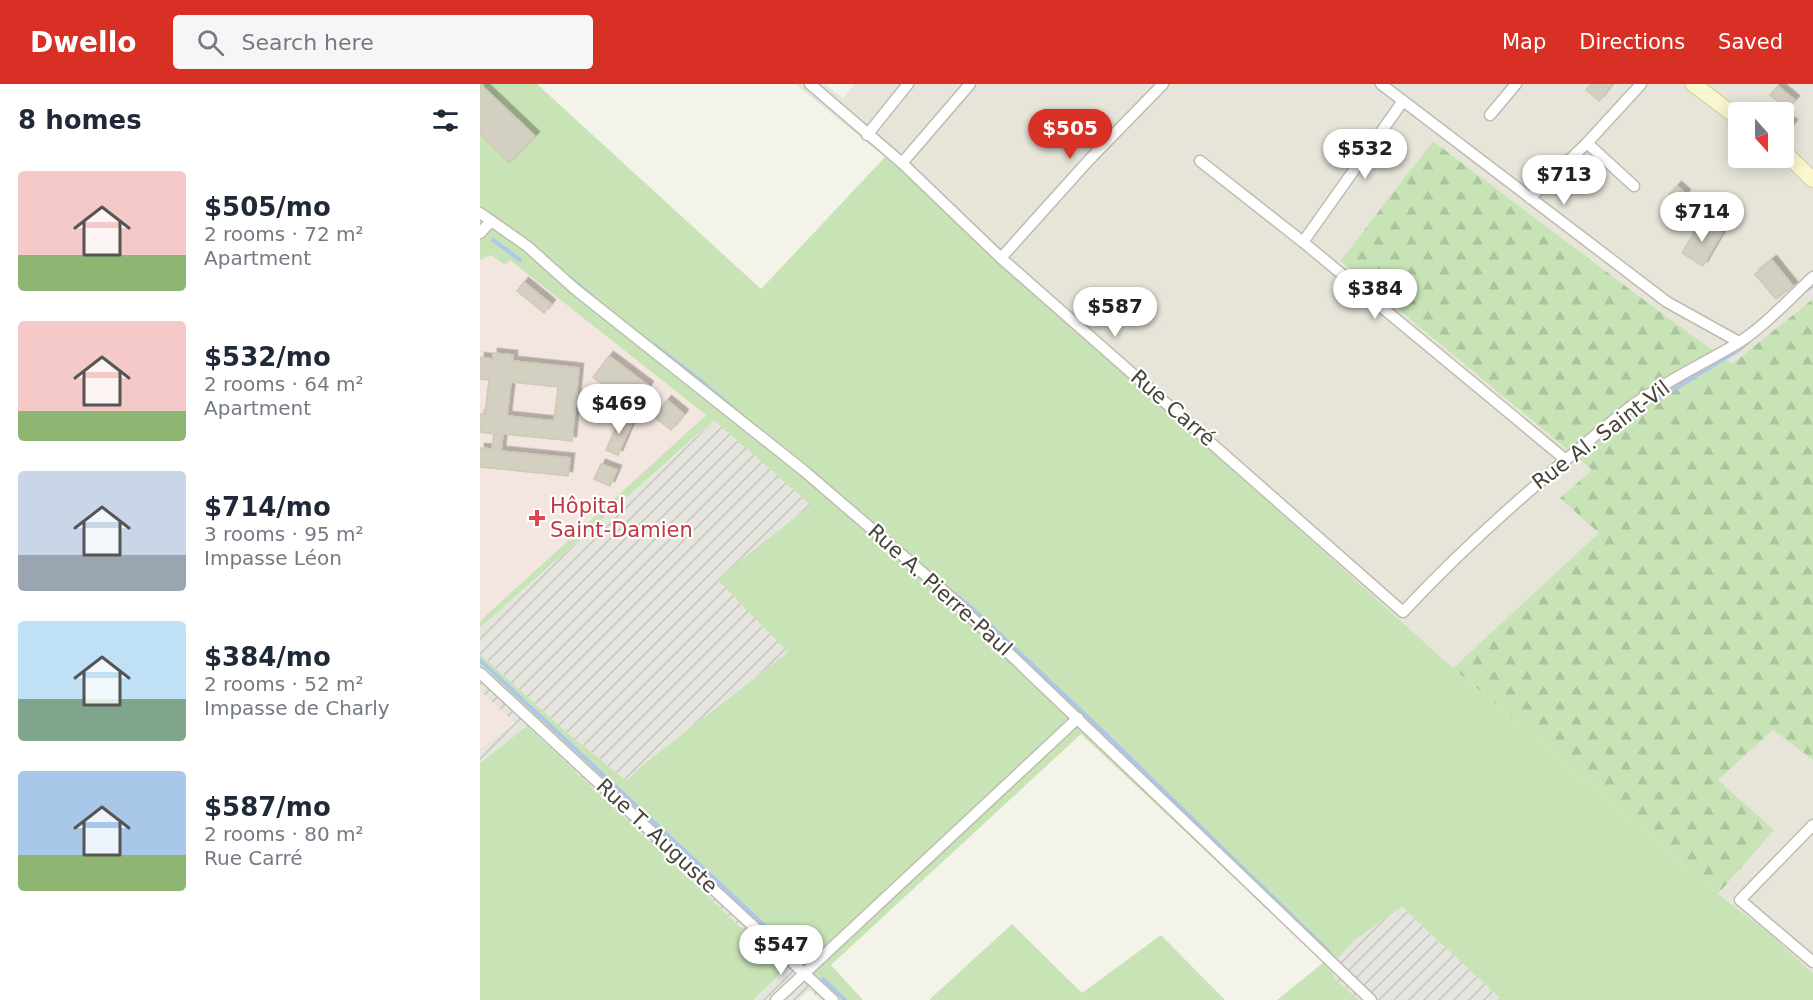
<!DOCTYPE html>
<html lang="en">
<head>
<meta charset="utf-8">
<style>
	:root { --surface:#fff; --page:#f6f6f7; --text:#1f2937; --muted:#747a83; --accent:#d93025 }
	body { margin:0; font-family:"DejaVu Sans",sans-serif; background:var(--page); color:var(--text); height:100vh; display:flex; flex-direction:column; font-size:22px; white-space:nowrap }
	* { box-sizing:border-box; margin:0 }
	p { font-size:20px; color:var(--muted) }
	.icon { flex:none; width:33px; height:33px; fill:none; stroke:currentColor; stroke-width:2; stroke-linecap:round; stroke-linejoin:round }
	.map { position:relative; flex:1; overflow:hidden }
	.panel { display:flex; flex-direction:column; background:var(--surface); width:480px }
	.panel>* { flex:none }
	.needle { width:39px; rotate:159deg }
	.buttons { position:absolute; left:1248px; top:18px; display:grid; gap:12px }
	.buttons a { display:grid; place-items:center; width:66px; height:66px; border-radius:6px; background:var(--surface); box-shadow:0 3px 15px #0003; font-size:30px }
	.price { position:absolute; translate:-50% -51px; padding:0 14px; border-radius:21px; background:#fff; color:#222; font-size:20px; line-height:39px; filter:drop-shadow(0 2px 3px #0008) }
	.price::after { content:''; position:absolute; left:50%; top:36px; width:18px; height:14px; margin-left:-9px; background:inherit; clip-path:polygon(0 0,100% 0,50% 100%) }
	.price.selected { background:var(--accent); color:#fff }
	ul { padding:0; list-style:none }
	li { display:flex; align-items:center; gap:18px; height:150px; padding:0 18px }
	li span { display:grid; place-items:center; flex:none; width:168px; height:120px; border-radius:6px; color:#555 }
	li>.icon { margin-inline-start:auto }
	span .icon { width:72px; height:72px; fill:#fffc; stroke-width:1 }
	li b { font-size:26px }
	h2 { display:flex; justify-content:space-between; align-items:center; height:72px; padding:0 18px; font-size:26px }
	header { display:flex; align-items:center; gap:36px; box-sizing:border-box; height:84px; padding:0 30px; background:var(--accent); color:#fff }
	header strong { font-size:28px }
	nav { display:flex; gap:33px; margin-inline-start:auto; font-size:21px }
	.search { width:420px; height:54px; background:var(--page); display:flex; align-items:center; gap:15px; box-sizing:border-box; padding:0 21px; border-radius:6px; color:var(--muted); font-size:22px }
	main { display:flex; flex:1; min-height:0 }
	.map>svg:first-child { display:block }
	.residential { fill:#e7e5d9; fill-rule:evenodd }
	.industrial { fill:url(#industrial-furrows) }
	.medical { fill:#f3e5df }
	.grass { fill:#c8e4b7 }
	.forest { fill:url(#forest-firs) }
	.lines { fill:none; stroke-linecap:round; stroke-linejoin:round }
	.stream { stroke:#adc6ea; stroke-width:4 }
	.building { fill:#d4d0c1; stroke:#cfc9b5; stroke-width:1.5; fill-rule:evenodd; filter:url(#shadow) }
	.minor-casing { stroke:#bebcae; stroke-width:13 }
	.secondary-casing { stroke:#ccc89c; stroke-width:17 }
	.minor { stroke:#fff; stroke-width:10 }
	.secondary { stroke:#faf7ce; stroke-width:15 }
	.health-dot { fill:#e0444e; stroke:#fff; stroke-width:2 }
	.labels { text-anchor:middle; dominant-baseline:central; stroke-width:4.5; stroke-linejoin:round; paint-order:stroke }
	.street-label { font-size:21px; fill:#474439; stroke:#fff }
	.health-label { font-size:21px; fill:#be3a42; stroke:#fff; text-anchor:start }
</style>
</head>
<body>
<header>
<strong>Dwello</strong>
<div class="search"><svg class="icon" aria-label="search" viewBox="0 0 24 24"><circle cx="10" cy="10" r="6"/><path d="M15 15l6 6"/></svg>Search here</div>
<nav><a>Map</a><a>Directions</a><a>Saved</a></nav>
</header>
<main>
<section class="panel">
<h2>8 homes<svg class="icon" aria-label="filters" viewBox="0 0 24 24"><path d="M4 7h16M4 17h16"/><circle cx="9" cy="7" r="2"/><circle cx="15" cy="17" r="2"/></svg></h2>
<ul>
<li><span style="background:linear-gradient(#f6c9c9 70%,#8fb573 0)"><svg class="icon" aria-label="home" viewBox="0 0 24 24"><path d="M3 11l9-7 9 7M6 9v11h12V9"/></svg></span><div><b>$505/mo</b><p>2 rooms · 72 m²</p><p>Apartment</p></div></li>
<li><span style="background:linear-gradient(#f6c9c9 75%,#8fb573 0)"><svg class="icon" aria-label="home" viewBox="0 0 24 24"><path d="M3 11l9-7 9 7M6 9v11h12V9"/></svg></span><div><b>$532/mo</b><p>2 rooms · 64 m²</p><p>Apartment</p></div></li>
<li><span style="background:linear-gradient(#c9d6e8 70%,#9aa5b1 0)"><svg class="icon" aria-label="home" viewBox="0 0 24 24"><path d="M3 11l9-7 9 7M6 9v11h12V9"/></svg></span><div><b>$714/mo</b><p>3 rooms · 95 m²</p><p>Impasse Léon</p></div></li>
<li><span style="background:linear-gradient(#bfe0f5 65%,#7fa58c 0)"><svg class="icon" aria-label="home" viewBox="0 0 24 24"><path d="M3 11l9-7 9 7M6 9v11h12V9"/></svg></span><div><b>$384/mo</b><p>2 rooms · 52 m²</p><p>Impasse de Charly</p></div></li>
<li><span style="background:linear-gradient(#a9c7e8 70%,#8fb573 0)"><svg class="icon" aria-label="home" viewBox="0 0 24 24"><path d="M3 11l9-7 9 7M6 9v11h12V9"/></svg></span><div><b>$587/mo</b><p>2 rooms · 80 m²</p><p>Rue Carré</p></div></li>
</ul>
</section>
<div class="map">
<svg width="1333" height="916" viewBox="0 0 1333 916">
	<defs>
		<pattern id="industrial-furrows" width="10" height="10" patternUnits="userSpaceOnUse" patternTransform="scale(1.5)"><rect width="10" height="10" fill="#e6e4df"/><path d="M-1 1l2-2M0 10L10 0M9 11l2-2" fill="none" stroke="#c7c5c0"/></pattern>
		<pattern id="forest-firs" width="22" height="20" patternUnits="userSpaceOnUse" patternTransform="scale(1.5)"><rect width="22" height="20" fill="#c8e4b7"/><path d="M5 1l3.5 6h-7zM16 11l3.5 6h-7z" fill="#adc59e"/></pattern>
		<filter id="shadow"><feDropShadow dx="4.5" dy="-4.5" stdDeviation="0" flood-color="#0004"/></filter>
	</defs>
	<rect width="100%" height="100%" fill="#f4f3ea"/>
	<!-- residential -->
	<g class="residential">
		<path d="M 315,0 L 345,0 L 363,14 L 375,0 L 1333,0 L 1333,215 L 1252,280 L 1172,222 L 953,57 L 860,177 L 1112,386 L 1120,449 L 973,584 L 405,73 ZM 1258,28 L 1304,28 L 1304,74 L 1258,74 Z"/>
		<path d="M 1293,646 L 1333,676 L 1333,889 L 1284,845 L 1238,810 L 1294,746 L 1238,696 Z"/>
	</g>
	<!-- industrial -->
	<g class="industrial">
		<path d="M 235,336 L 332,421 L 308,568 L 160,683 L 147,697 L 91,652 L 0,570 L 0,544 Z"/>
		<path d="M 0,597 L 186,762 L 344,916 L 340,916 L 330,906 L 318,916 L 273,916 L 305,885 L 47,642 L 0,679 L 0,665 L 34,639 L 0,607 Z"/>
		<path d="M 922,823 L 1022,916 L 879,916 L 854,894 L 852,881 L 873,857 Z"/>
	</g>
	<!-- medical -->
	<g class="medical">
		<path d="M 11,171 L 30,176 L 226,331 L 0,537 L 0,176 Z"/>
		<path d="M 0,607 L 35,639 L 0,665 Z"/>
	</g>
	<!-- grass -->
	<g class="grass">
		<path d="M 0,0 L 57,0 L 281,205 L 405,73 L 973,584 L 1238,810 L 1284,845 L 1333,889 L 1333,916 L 1022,916 L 922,823 L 873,857 L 852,881 L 854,894 L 879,916 L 797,916 L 844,878 L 601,650 L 351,881 L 383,916 L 344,916 L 186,762 L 0,597 L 0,570 L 91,652 L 147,697 L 160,683 L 308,568 L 237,495 L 331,421 L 234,336 L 0,544 L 0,537 L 226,331 L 30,176 L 25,181 L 11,171 L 0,176 Z"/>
		<path d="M 47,642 L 305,885 L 273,916 L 0,916 L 0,679 Z"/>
		<path d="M 532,840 L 602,909 L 681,851 L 745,916 L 449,916 Z"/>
	</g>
	<!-- forest -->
	<path class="forest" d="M 953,57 L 1172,222 L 1252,280 L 1333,215 L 1333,676 L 1293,646 L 1238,696 L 1294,746 L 1238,810 L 973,584 L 1119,449 L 1080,414 L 1112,386 L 860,177 Z"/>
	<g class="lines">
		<!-- stream -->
		<g class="stream">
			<path d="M 13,156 L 40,176"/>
			<path d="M 90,194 L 112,212"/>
			<path d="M 1325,207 L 1333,201"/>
			<path d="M 174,261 L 220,296 L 255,326"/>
			<path d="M 1178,315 L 1260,265 L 1268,258"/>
			<path d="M 472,508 L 494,526 L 614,639 L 848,867"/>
			<path d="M 0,576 L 316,871"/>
			<path d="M 343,895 L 365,916"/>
		</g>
	</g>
	<!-- building -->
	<g class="building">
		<path d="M 0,0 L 55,52 L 29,79 L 0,50 Z"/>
		<path d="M 1111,0 L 1132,0 L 1119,17 L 1106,6 Z"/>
		<path d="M 1298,2 L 1315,16 L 1307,25 L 1290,11 Z"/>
		<path d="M 1307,36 L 1313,40 L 1304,52 L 1304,40 Z"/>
		<path d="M 1197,102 L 1206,110 L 1197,120 L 1188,112 Z"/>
		<path d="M 1221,137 L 1242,149 L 1223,182 L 1202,169 Z"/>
		<path d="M 1292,176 L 1313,202 L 1296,215 L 1275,190 Z"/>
		<path d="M 44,198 L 71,220 L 64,229 L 37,207 Z"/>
		<path d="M 13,269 L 33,271 L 33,277 L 99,284 L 92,357 L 23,350 L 21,367 L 90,374 L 88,392 L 0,383 L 0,364 L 12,365 L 14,350 L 0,348 L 0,330 L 5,330 L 9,296 L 0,295 L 0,273 L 13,275 ZM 31,298 L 78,303 L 74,337 L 27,332 Z"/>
		<path d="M 129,272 L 169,302 L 153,324 L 113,293 Z"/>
		<path d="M 187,316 L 204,330 L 191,346 L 174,333 Z"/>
		<path d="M 141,332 L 153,336 L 138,371 L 126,366 Z"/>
		<path d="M 121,380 L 137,386 L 130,402 L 114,395 Z"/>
	</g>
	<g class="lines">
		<defs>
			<g id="minor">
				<path d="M 330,0 L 422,79 L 521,174 L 923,528 C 978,469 1038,415 1100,364 C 1117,350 1134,335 1153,321 C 1186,297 1223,280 1258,259 C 1286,241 1309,215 1333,193"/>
				<path d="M 901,0 L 1187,218 L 1259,258"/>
				<path d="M 1010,31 L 1036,0"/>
				<path d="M 387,51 L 428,0"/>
				<path d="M 1107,59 L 1154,102"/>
				<path d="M 720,77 L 823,158 L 1086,376"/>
				<path d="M 422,79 L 490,0"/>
				<path d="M 1050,114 L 1107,59 L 1161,0"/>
				<path d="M 0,129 L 47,162 L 95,205 L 323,386 L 464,507 L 891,916"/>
				<path d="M 0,149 L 11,137"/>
				<path d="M 823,158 L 923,17"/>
				<path d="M 521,174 L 609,76 L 683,0"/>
				<path d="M 0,589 L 353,916"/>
				<path d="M 1333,741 L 1260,816 L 1333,878"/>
				<path d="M 296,916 L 598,634"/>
			</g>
			<g id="secondary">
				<path d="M 1213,0 L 1258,34"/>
				<path d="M 1304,68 L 1333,96"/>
			</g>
		</defs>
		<!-- minor casing -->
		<use href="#minor" class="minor-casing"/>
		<!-- secondary casing -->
		<use href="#secondary" class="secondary-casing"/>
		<!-- minor -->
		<use href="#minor" class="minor"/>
		<!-- secondary -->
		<use href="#secondary" class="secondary"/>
	</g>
	<!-- markers -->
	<path class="health-dot" d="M54 425h6v6h6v6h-6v6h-6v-6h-6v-6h6z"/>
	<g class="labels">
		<!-- street labels -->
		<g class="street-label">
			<text transform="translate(693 324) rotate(41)">Rue Carré</text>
			<text transform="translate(1121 351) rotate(-37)">Rue Al. Saint-Vil</text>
			<text transform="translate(460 506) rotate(42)">Rue A. Pierre-Paul</text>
			<text transform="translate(177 752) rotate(43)">Rue T. Auguste</text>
		</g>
		<!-- health labels -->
		<g class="health-label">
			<text x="70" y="422">Hôpital<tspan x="70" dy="24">Saint-Damien</tspan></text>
		</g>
	</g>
</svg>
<div class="buttons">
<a><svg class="needle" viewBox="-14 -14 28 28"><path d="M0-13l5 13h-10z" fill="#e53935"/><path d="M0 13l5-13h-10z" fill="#747a83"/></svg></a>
</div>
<b class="price selected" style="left:590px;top:76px">$505</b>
<b class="price" style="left:885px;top:96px">$532</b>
<b class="price" style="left:1084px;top:122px">$713</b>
<b class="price" style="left:1222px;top:159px">$714</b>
<b class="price" style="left:895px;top:236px">$384</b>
<b class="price" style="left:635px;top:254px">$587</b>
<b class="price" style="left:139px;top:351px">$469</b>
<b class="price" style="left:301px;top:892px">$547</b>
</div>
</main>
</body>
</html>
